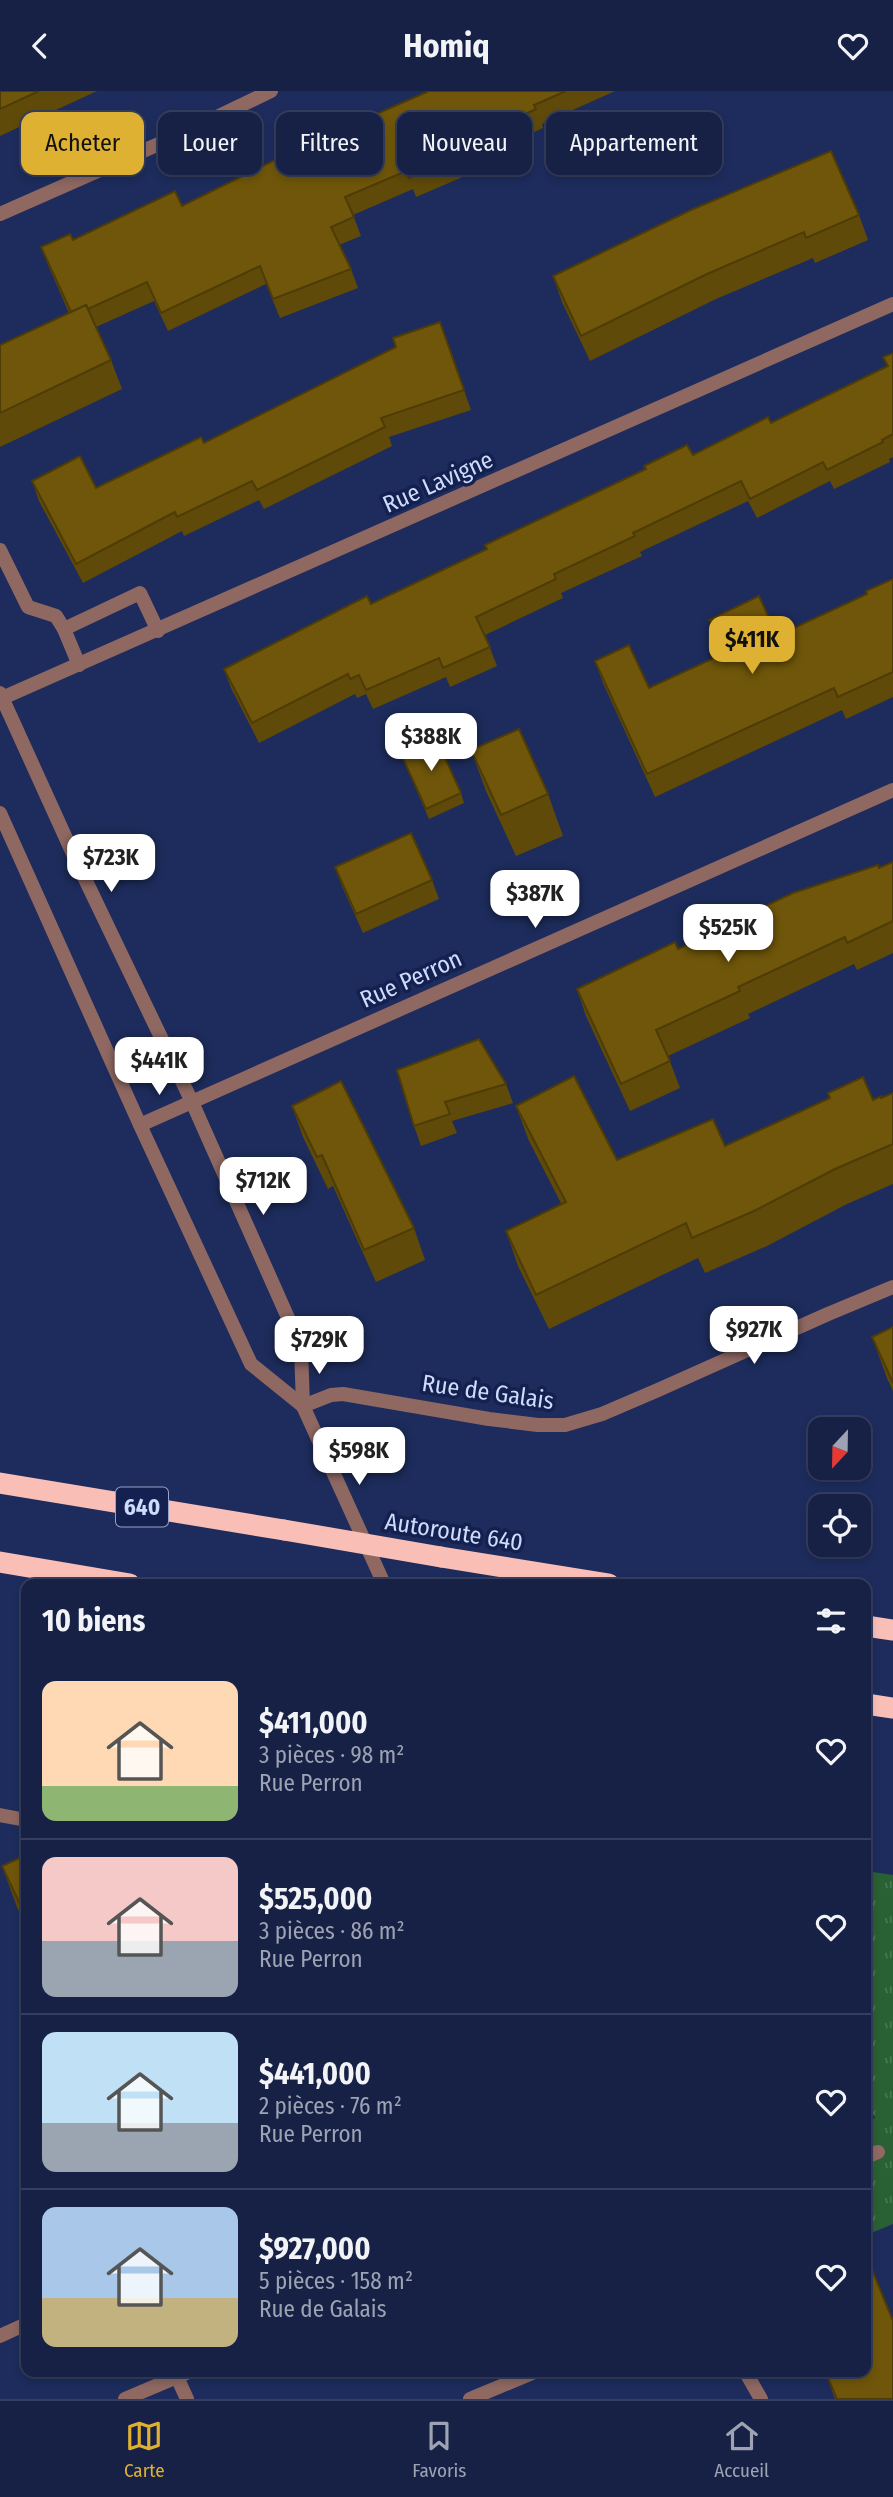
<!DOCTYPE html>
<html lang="fr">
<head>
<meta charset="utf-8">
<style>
	:root { --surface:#162145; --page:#232e50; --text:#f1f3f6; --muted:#9ea3b3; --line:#353e5e; --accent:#deb133 }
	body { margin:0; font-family:"Fira Sans Condensed",sans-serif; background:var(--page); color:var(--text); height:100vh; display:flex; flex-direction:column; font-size:26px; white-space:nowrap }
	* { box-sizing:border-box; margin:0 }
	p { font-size:23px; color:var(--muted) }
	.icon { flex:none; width:38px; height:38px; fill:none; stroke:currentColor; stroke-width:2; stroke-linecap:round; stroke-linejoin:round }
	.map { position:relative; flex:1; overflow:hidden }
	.details { position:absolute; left:21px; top:1488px; width:850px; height:798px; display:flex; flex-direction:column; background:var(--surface); border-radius:14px; box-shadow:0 4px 10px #0003,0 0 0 2px var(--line) }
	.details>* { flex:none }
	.top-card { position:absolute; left:21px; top:21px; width:852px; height:63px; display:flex; gap:14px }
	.needle { width:46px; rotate:202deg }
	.fabs { position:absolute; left:808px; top:1326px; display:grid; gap:14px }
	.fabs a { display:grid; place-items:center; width:63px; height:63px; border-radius:14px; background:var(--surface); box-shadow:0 4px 10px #0003,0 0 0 2px var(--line); font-size:35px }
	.price { position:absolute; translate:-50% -60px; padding:0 16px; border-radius:14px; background:#fff; color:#222; font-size:23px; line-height:46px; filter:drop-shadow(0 2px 4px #0008) }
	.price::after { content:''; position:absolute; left:50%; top:42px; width:21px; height:16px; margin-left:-10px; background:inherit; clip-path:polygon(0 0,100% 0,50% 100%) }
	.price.active { background:var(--accent); color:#111 }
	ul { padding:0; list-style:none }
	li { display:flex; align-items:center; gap:21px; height:175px; padding:0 21px }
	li+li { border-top:2px solid var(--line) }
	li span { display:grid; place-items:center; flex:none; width:196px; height:140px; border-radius:14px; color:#555 }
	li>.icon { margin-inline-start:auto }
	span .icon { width:84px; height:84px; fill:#fffc; stroke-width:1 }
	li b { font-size:30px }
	h2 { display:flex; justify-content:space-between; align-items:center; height:84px; padding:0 21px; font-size:30px }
	.pill { padding:0 24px; border-radius:14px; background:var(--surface); box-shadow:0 4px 10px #0003,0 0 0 2px var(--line); font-size:24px; line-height:63px }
	.pill.active { background:var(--accent); color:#111 }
	header { display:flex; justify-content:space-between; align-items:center; height:91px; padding:0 21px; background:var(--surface); font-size:32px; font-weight:700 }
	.tab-bar { display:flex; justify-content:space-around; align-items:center; height:98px; border-top:2px solid var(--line); background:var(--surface); font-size:19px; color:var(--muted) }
	.tab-bar a { display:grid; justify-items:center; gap:4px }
	.tab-bar .active { color:var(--accent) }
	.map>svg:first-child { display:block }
	.park { fill:url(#park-tufts) }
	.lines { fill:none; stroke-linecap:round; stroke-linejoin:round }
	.service { stroke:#8f6862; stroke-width:14 }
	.minor { stroke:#8f6862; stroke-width:14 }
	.tertiary { stroke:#8f6862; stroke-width:14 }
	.motorway { stroke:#f9bfb7; stroke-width:21 }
	.motorway-bridge { stroke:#f9bfb7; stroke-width:21 }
	.wall { fill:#5f4a09 }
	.building { fill:#6f560a; stroke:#4e3c07; stroke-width:2 }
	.labels { text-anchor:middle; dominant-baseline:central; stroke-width:7; stroke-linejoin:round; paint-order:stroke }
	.shield { fill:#142150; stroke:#97a3c7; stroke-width:2 }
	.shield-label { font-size:23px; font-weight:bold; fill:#cfdbfa }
	.street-label { font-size:24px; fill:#cfdbfa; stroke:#142150 }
</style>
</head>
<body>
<header><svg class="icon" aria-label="back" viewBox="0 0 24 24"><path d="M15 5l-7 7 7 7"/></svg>Homiq<svg class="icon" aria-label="heart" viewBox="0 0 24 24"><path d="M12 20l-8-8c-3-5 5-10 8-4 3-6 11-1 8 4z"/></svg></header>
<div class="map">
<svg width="893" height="2308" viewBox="0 0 893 2308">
	<defs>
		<pattern id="park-tufts" width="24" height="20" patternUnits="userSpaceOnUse" patternTransform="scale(1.75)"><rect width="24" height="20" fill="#296034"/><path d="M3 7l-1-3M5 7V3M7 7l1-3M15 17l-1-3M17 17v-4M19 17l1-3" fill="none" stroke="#477652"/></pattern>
	</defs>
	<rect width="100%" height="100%" fill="#1d2c5c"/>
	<!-- park -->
	<path class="park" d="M 866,1780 L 893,1784 L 893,2133 L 866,2144 L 866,2031 L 875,2027 L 866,2007 Z"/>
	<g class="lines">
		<!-- service -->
		<g class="service">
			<path d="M 0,459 L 28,516 L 56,525 L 64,538 L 140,502 L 158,540"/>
			<path d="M 64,538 L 79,574"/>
			<path d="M 866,2066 L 878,2061"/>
			<path d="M 0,2245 L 26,2233"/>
			<path d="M 177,2286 L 187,2308"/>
			<path d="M 470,2308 L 537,2280"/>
		</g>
		<!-- minor -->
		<g class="minor">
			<path d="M 0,123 L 177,45 L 271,0"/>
			<path d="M 0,608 L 893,213"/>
			<path d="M 140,1034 L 893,699"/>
			<path d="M 303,1315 L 331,1304 L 343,1303 L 489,1328 L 538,1334 L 565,1334 L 602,1323 L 658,1299 L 828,1223 L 893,1196"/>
			<path d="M 0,1724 L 26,1729"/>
			<path d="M 125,2308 L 191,2280"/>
		</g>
		<!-- tertiary -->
		<g class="tertiary">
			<path d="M 0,602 L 74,765 L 192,1011 L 301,1256 L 303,1315 L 384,1493"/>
			<path d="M 0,722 L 140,1034 L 251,1273 L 303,1315"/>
			<path d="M 745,2280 L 761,2308"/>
		</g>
		<!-- motorway -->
		<g class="motorway">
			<path d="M 0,1392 L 284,1439"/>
			<path d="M 441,1466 L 609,1493"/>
			<path d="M 0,1471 L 130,1493"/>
			<path d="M 866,1535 L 893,1539"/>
			<path d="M 866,1613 L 893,1617"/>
		</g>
		<!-- motorway-bridge -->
		<path class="motorway-bridge" d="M 284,1439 L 441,1466"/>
	</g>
	<!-- wall -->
	<g class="wall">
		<path d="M 0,0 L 97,0 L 0,45 Z"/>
		<path d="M 429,0 L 615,0 L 542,33 L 543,37 L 461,75 L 465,85 L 416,106 L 413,98 L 353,124 L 361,145 L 339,154 L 351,178 L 358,197 L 280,227 L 266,193 L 168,240 L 154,210 L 96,236 L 111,269 L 122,298 L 0,356 L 0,254 L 69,222 L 48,174 L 41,156 L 73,149 L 182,115 L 347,36 Z"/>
		<path d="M 859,124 L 868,149 L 815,172 L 813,167 L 716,208 L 590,270 L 562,211 L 553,185 Z"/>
		<path d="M 440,231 L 471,319 L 389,346 L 392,355 L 264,418 L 259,409 L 184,445 L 182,440 L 83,492 L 39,410 L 32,390 L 96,397 L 204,352 L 396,256 Z"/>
		<path d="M 893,262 L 893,366 L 889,368 L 890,371 L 834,398 L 830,390 L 757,427 L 748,410 L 640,461 L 642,465 L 561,502 L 563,507 L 485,544 L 497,575 L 450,596 L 446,586 L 373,618 L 366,603 L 357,607 L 355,603 L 259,652 L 231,597 L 224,578 L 371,513 L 693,364 L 771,332 L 887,275 L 883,266 Z"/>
		<path d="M 893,488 L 893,606 L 846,628 L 842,619 L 655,706 L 603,592 L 595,570 L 649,597 L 727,561 L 717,551 L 709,529 L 777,545 L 867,503 Z"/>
		<path d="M 471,659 L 548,703 L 563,745 L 516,765 L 486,700 Z"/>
		<path d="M 401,663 L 461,702 L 464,712 L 429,728 Z"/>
		<path d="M 893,771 L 893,862 L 857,879 L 854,873 L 748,923 L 750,927 L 668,965 L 680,997 L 630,1020 L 586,925 L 577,898 L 678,858 Z"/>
		<path d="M 335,776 L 432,789 L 439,808 L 363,842 L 342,795 Z"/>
		<path d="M 397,979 L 506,993 L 513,1012 L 452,1030 L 457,1042 L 421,1055 L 414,1035 Z"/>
		<path d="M 893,1002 L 893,1093 L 847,1113 L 767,1155 L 705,1182 L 698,1167 L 549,1238 L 518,1175 L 506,1140 L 562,1114 L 529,1050 L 516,1015 L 617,1069 L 725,1055 L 873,1009 L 881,1007 Z"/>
		<path d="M 292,1015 L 414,1137 L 425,1169 L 376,1191 L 333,1095 L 328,1098 L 303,1046 Z"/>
		<path d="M 893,1236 L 893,1300 L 887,1287 L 872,1246 Z"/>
		<path d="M 26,1764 L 26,1836 L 17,1816 L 2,1775 Z"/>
		<path d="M 825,2280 L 866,2280 L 893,2308 L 835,2308 Z"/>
	</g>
	<!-- building -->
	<g class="building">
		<path d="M 0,0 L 39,0 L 0,18 Z"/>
		<path d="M 429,0 L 566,0 L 534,14 L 536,18 L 454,57 L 458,66 L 409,87 L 406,80 L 345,106 L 354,126 L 331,136 L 351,178 L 273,208 L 260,175 L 161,222 L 147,191 L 88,218 L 86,214 L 71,221 L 41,156 L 70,143 L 73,149 L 175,100 L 182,115 L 293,60 L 292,57 L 345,33 L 347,36 Z"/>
		<path d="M 831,60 L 859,124 L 806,147 L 804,141 L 707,183 L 581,245 L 553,185 L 691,119 Z"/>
		<path d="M 86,214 L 111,269 L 0,322 L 0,254 Z"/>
		<path d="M 440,231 L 464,299 L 381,327 L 385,336 L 257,399 L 252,390 L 177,426 L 175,421 L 76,473 L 32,390 L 80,365 L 96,397 L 201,346 L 204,352 L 396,256 L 393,247 Z"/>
		<path d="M 893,262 L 893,343 L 882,349 L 883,351 L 827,379 L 823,371 L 750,408 L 741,390 L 633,442 L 635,445 L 554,483 L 556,488 L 476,526 L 490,556 L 443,577 L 439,567 L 366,599 L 359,584 L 350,588 L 348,583 L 252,632 L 224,578 L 367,505 L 371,513 L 487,458 L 485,454 L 646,378 L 644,375 L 687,354 L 693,364 L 768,326 L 771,332 L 888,275 L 883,266 Z"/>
		<path d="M 893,488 L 893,581 L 838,606 L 834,597 L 647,683 L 595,570 L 629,554 L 649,597 L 736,557 L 709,529 L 759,505 L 777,545 L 867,503 L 866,500 Z"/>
		<path d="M 519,638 L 548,703 L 501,724 L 471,659 Z"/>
		<path d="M 436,647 L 461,702 L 426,718 L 401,663 Z"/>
		<path d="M 411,742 L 432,789 L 356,823 L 335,776 Z"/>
		<path d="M 893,771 L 893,830 L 847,852 L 845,846 L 738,896 L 740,900 L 656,939 L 670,970 L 621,993 L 577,898 L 675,851 L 678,858 L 739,830 L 738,828 L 793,802 L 878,774 L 879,777 Z"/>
		<path d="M 479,948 L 506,993 L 445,1011 L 450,1023 L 414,1035 L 397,979 Z"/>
		<path d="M 574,985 L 617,1069 L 713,1028 L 725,1055 L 830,1007 L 828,1002 L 863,986 L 873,1009 L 881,1005 L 881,1007 L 893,1002 L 893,1053 L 835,1078 L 754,1120 L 692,1147 L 686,1132 L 536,1204 L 506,1140 L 566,1111 L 516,1015 Z"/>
		<path d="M 341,990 L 414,1137 L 364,1159 L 322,1064 L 317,1066 L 292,1015 Z"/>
		<path d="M 893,1236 L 893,1292 L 872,1246 Z"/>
		<path d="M 26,1764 L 26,1826 L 2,1775 Z"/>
		<path d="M 866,2164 L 893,2230 L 893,2308 L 837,2308 L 825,2280 L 866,2280 Z"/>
	</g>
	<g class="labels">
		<!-- shield labels -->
		<rect class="shield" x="116" y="1396.5" width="52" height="39" rx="5"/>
		<g class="shield-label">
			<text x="142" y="1416">640</text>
		</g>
		<!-- street labels -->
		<g class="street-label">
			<text transform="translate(438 391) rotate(-24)">Rue Lavigne</text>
			<text transform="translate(411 888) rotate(-24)">Rue Perron</text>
			<text transform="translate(488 1301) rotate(8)">Rue de Galais</text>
			<text transform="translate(454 1441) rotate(9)">Autoroute 640</text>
		</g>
	</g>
</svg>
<div class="fabs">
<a><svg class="needle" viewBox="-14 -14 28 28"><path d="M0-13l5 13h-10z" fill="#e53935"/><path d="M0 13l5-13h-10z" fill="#9ea3b3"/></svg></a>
<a><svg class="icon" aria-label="locate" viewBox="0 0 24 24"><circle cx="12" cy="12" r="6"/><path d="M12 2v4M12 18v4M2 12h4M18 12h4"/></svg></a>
</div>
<b class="price active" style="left:752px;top:585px">$411K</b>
<b class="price" style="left:431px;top:682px">$388K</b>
<b class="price" style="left:111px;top:803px">$723K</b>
<b class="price" style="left:535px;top:839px">$387K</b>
<b class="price" style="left:728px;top:873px">$525K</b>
<b class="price" style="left:159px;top:1006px">$441K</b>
<b class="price" style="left:263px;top:1126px">$712K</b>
<b class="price" style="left:754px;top:1275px">$927K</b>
<b class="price" style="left:319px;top:1285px">$729K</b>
<b class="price" style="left:359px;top:1396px">$598K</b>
<div class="top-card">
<a class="pill active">Acheter</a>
<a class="pill">Louer</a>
<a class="pill">Filtres</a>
<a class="pill">Nouveau</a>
<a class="pill">Appartement</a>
</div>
<section class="details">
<h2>10 biens<svg class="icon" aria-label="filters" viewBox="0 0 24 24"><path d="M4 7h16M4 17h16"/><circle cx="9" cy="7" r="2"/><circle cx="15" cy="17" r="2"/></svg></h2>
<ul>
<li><span style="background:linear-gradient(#ffd9b3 75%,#8fb573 0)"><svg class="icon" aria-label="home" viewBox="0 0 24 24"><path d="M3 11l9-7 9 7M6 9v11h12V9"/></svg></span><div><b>$411,000</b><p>3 pièces · 98 m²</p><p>Rue Perron</p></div><svg class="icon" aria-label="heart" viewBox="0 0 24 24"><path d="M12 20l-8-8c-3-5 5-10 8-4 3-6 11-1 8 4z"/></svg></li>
<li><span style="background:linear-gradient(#f6c9c9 60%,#9aa5b1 0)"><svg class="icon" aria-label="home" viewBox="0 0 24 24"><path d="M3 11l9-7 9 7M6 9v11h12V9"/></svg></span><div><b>$525,000</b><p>3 pièces · 86 m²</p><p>Rue Perron</p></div><svg class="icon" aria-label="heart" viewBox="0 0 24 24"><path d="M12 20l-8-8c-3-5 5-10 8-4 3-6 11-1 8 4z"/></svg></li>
<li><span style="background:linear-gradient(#bfe0f5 65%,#9aa5b1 0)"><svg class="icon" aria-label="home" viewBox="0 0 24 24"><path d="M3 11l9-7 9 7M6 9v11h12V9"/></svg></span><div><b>$441,000</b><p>2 pièces · 76 m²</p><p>Rue Perron</p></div><svg class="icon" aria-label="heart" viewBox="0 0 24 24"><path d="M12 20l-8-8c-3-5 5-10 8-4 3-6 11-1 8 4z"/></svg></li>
<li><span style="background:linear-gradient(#a9c7e8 65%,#c2b280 0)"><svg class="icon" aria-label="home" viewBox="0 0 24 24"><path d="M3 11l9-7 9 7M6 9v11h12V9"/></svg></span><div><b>$927,000</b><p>5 pièces · 158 m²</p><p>Rue de Galais</p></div><svg class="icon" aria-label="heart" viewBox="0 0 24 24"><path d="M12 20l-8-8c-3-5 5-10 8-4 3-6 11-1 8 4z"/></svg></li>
</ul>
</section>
</div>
<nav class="tab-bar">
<a class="active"><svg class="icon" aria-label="map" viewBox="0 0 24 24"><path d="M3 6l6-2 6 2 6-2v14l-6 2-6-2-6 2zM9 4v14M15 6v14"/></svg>Carte</a>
<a><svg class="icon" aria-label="saved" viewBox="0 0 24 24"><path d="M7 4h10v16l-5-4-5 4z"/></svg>Favoris</a>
<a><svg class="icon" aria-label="home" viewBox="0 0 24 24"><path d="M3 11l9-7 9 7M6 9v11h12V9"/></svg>Accueil</a>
</nav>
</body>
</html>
